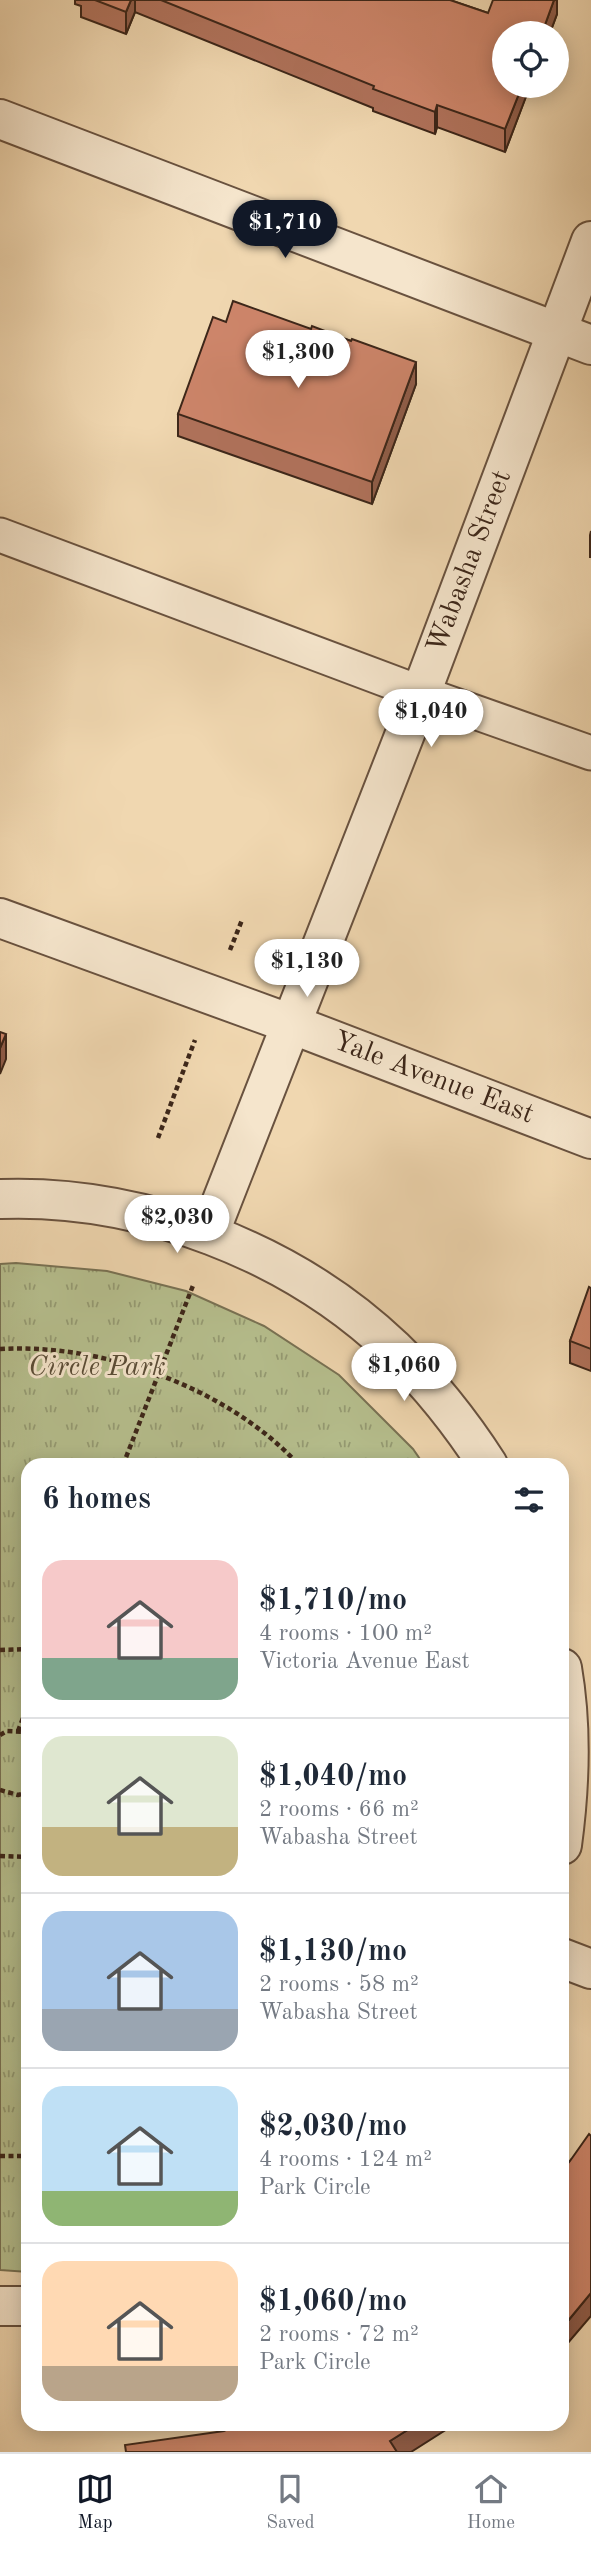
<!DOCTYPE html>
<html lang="en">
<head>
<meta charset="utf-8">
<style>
	:root { --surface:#fff; --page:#f2f2f3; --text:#1f2937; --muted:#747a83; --line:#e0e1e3; --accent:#111827 }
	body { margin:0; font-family:"Old Standard TT",serif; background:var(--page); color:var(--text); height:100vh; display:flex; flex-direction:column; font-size:26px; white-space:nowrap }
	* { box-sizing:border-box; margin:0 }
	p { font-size:23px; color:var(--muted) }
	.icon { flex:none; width:38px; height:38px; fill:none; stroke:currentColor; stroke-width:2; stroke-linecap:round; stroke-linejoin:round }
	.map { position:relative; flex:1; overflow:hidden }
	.panel { position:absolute; left:21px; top:1458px; width:548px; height:973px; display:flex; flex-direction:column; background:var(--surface); border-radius:21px; box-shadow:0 4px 18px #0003 }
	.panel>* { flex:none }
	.tools { position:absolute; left:492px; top:21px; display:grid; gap:14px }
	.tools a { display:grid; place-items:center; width:77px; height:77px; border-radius:50%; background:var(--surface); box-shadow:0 4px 18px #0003; font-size:35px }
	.price { position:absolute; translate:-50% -60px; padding:0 16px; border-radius:24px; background:#fff; color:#222; font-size:23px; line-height:46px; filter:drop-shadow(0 2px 4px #0008) }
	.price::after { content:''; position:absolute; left:50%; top:42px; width:21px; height:16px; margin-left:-10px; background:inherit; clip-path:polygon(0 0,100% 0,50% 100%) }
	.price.on { background:var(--accent); color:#fff }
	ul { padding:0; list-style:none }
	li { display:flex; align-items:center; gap:21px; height:175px; padding:0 21px }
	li+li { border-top:2px solid var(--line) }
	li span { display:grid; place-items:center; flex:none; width:196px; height:140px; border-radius:21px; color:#555 }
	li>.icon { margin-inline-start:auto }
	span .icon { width:84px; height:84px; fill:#fffc; stroke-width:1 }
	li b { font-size:30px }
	h2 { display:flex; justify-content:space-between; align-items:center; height:84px; padding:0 21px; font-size:30px }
	.menu { display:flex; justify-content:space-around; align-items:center; height:98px; border-top:2px solid var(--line); background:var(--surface); font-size:19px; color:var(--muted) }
	.menu a { display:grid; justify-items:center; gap:4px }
	.menu .on { color:var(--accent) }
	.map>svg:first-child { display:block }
	.grass { fill:url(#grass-tufts); stroke:#797254; stroke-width:2 }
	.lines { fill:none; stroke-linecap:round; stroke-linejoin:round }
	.lane-casing { stroke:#69523f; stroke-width:37 }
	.street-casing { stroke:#69523f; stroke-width:42 }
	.path { stroke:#3c2619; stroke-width:4.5; stroke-dasharray:5 3.5; stroke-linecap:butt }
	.lane { stroke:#f5e5cc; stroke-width:33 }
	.street { stroke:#f5e5cc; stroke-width:38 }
	.wall { fill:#b0725b; stroke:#3c2619; stroke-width:2 }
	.shaded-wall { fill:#905d4a; stroke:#3c2619; stroke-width:2 }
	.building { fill:#cd856a; stroke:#3c2619; stroke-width:2 }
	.labels { text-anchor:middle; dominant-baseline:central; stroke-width:6; stroke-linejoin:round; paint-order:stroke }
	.street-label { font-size:28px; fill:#3c2619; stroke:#f5e5cc }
	.park-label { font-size:28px; font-style:italic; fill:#5a4c36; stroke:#f5e5cc }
</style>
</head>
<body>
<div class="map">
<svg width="591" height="2452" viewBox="0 0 591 2452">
	<defs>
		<pattern id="grass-tufts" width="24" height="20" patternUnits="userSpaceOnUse" patternTransform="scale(1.75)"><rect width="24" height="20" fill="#b6bf8e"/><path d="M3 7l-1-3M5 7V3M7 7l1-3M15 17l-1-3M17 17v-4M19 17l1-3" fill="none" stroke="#959b73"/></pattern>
	</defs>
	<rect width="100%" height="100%" fill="#f0d7b0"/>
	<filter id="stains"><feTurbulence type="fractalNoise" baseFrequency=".00286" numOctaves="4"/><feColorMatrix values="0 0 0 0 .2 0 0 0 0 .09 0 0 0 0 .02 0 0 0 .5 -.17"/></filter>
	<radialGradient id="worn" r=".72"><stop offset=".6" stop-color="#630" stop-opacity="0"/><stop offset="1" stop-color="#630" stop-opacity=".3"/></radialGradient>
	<!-- grass -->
	<path class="grass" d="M 16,1263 L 107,1271 L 186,1291 L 264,1326 L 339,1375 L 413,1449 L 424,1465 L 28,1465 L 28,2272 L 0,2270 L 0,1264 Z"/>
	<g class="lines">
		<defs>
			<path id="lane" d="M 0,535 L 421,693 L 591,753"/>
			<g id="street">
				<path d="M 0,119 L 591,345"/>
				<path id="s1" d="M 0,918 L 291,1024 L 591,1139"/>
				<path d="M 0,1199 C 142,1194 291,1251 394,1349 C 430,1384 461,1423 488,1465"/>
				<path id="s2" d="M 209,1234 L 421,693 L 591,241"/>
				<path d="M 562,1668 C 572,1726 570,1786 562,1845"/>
				<path d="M 562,1958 L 591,1969"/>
				<path d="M 0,2306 L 28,2306"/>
			</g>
		</defs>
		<!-- lane casing -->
		<use href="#lane" class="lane-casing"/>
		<!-- street casing -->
		<use href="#street" class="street-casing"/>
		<!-- path -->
		<g class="path">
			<path d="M 230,950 L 242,920"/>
			<path d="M 158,1138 L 195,1040"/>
			<path d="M 0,1349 C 104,1343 228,1388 299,1465"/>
			<path d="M 123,1465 L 194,1283"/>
			<path d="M 0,1650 L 28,1649"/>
			<path d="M 18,1731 L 28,1705"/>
			<path d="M 0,1735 L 7,1731 L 28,1732"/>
			<path d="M 0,1790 L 18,1795 L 28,1792"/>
			<path d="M 0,1856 L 28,1857"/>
			<path d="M 0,2156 L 28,2156"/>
		</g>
		<!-- lane -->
		<use href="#lane" class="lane"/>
		<!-- street -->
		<use href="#street" class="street"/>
	</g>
	<!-- wall -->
	<g class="wall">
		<path d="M 75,0 L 450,0 L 488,13 L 557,0 L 557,14 L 505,152 L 437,127 L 435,134 L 373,111 L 373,108 L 135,12 L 126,34 L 81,17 L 81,6 L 75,4 Z"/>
		<path d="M 226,322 L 311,329 L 351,341 L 416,384 L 372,504 L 178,436 L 178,414 Z"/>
		<path d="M 591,531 L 591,557 L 590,557 L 590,535 Z"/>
		<path d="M 591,1288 L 591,1371 L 570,1363 L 570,1341 Z"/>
		<path d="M 570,2161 L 567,2344 L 562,2340 L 562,2171 Z"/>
	</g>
	<!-- shaded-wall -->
	<g class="shaded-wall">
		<path d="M 131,0 L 135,0 L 135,12 L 126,34 L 126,12 Z"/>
		<path d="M 554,0 L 557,0 L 557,14 L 550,33 L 542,33 Z"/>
		<path d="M 522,86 L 530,86 L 505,152 L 505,129 Z"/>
		<path d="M 437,105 L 437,127 L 435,134 L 435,112 Z"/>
		<path d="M 416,362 L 416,384 L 372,504 L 372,482 Z"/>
		<path d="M 6,1034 L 6,1059 L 0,1074 L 0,1048 Z"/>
		<path d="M 591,2293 L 591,2316 L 567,2344 L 567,2322 Z"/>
		<path d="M 417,2424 L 455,2424 L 411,2452 L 390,2452 L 390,2441 Z"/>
	</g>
	<!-- building -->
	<g class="building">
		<path d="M 95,0 L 131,0 L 126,12 Z"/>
		<path d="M 161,0 L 450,0 L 488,13 L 493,0 L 554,0 L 542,33 L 504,33 L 504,86 L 522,86 L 505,129 L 437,105 L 435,112 L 373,89 L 374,86 Z"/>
		<path d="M 233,301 L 311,329 L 312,326 L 351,341 L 352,339 L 416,362 L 372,482 L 178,414 L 213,317 L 226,322 Z"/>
		<path d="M 0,1032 L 6,1034 L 0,1048 Z"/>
		<path d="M 589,1287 L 591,1288 L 591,1349 L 570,1341 Z"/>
		<path d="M 589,2134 L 591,2136 L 591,2293 L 567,2322 L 562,2318 L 562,2171 L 570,2161 Z"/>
		<path d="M 237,2424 L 417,2424 L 390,2441 L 397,2452 L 126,2452 L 125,2445 L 224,2431 Z"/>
	</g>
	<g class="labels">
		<!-- street labels -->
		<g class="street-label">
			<text stroke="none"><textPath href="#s2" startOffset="721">Wabasha Street</textPath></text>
			<text stroke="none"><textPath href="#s1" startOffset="462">Yale Avenue East</textPath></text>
		</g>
		<!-- park labels -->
		<g class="park-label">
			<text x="97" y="1368">Circle Park</text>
		</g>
	</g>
	<rect width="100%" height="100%" filter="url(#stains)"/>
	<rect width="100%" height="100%" fill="url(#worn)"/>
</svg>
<div class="tools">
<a><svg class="icon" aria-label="locate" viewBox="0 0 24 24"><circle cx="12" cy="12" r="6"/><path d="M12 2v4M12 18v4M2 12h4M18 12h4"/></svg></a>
</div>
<b class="price on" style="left:285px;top:260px">$1,710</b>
<b class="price" style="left:298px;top:390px">$1,300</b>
<b class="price" style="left:431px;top:749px">$1,040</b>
<b class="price" style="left:307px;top:999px">$1,130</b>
<b class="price" style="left:177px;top:1255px">$2,030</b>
<b class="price" style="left:404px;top:1403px">$1,060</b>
<section class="panel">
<h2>6 homes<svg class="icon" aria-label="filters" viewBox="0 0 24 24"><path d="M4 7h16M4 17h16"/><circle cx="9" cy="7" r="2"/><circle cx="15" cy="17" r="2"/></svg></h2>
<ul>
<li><span style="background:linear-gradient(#f6c9c9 70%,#7fa58c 0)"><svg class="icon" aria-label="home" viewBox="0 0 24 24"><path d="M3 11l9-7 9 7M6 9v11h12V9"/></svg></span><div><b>$1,710/mo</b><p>4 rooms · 100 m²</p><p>Victoria Avenue East</p></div></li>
<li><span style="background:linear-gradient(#dfe7d0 65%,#c2b280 0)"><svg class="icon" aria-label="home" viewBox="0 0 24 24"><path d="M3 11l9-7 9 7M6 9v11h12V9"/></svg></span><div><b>$1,040/mo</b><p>2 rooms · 66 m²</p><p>Wabasha Street</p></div></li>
<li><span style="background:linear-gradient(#a9c7e8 70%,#9aa5b1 0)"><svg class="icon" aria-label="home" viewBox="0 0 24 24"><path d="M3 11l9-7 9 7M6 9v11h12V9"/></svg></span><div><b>$1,130/mo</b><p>2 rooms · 58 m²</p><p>Wabasha Street</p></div></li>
<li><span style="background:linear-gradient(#bfe0f5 75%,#8fb573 0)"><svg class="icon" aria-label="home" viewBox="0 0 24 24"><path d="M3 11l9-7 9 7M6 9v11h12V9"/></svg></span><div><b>$2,030/mo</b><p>4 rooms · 124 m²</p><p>Park Circle</p></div></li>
<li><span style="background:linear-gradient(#ffd9b3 75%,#b9a48a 0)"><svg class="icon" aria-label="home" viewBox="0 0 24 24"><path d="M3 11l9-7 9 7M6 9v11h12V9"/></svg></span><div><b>$1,060/mo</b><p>2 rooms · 72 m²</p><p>Park Circle</p></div></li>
</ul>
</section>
</div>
<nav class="menu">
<a class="on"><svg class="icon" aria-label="map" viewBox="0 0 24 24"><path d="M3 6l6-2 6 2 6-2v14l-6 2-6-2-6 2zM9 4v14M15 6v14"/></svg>Map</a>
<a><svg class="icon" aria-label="saved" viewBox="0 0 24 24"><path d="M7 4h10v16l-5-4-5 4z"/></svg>Saved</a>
<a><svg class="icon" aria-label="home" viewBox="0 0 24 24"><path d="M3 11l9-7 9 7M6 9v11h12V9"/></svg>Home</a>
</nav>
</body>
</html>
